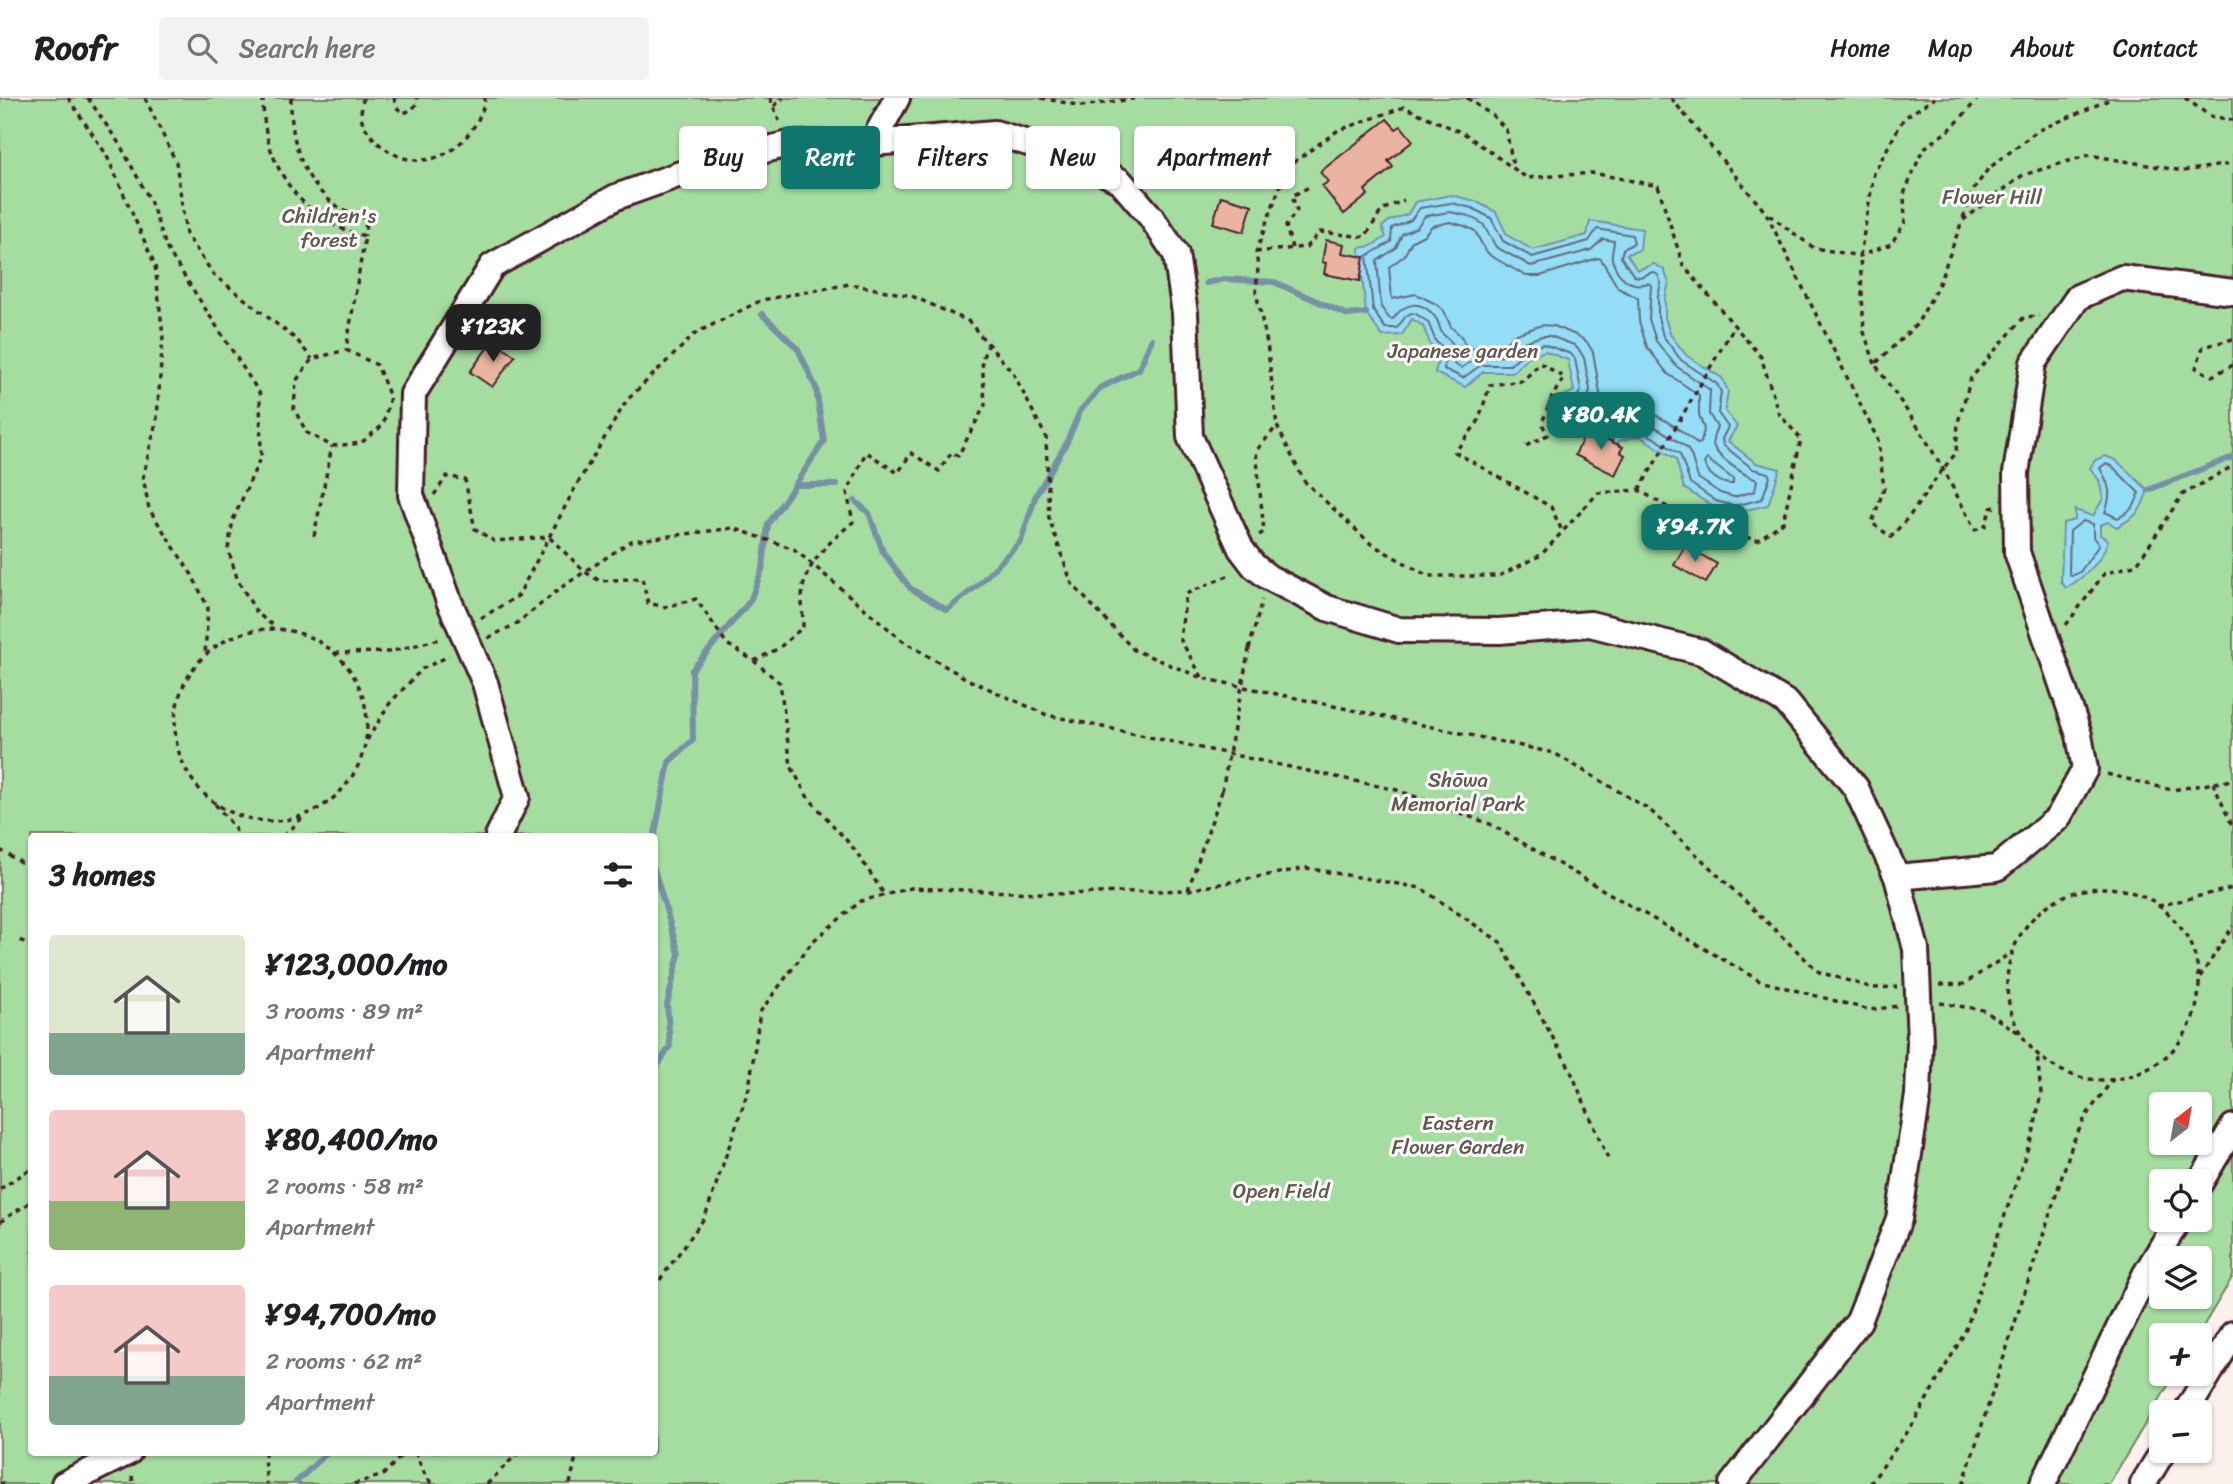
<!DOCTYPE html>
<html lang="en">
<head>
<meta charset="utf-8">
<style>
	:root { --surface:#fff; --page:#f2f2f2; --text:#202124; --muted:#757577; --line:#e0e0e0; --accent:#0f766e }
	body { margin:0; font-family:Sriracha,sans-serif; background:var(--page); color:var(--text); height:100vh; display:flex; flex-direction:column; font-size:26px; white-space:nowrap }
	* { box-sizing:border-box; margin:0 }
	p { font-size:23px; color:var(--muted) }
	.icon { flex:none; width:38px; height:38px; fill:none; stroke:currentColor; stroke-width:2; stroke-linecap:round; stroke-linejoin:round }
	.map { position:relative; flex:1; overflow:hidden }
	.details { position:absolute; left:28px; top:735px; width:630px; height:623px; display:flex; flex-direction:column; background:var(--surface); border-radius:7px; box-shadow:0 2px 5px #0004 }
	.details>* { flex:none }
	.banner { position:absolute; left:679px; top:28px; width:665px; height:63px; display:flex; gap:14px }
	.needle { width:46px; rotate:31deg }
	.fabs { position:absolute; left:2149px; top:994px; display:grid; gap:14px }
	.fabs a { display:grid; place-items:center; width:63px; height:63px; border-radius:7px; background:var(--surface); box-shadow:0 2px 5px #0004; font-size:35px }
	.price { position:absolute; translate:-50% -60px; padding:0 16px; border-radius:14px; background:var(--accent); color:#fff; font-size:23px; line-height:46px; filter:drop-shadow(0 2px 4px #0008) }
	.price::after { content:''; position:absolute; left:50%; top:42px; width:21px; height:16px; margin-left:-10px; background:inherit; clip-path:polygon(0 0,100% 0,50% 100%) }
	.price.selected { background:#222; color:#fff }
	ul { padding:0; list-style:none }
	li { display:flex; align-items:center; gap:21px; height:175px; padding:0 21px }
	li span { display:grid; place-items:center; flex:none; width:196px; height:140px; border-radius:7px; color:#555 }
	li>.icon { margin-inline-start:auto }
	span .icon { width:84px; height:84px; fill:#fffc; stroke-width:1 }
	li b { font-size:30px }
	h2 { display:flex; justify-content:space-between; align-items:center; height:84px; padding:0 21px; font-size:30px }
	.pill { padding:0 24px; border-radius:7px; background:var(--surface); box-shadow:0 2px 5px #0004; font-size:24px; line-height:63px }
	.pill.selected { background:var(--accent); color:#fff }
	header { display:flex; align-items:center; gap:42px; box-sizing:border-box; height:98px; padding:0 35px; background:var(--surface); border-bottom:2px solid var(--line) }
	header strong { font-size:33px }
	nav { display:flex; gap:38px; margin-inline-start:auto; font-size:24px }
	.search { width:490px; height:63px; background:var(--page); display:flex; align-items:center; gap:18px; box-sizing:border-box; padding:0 24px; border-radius:7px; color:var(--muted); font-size:26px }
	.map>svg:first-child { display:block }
	.green { fill:#a5dda1; stroke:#787e66; stroke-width:2; fill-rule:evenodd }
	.water { fill:#94ddf6; stroke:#7691a5; stroke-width:2 }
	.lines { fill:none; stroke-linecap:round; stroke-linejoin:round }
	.shore { stroke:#686b7c; stroke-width:2 }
	.stream { stroke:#7691a5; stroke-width:6 }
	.building { fill:#ebb4a1; stroke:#4a1f2b; stroke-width:2 }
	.minor-casing { stroke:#4a1f2b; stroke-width:30 }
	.path { stroke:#4a1f2b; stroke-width:3.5; stroke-dasharray:5 5; stroke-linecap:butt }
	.minor { stroke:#fff; stroke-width:24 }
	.minor-bridge-casing { stroke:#4a1f2b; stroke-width:30; stroke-linecap:butt }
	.path-bridge { stroke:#4a1f2b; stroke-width:3.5; stroke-dasharray:5 5; stroke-linecap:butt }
	.minor-bridge { stroke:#fff; stroke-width:24 }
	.labels { text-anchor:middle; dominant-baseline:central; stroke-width:6; stroke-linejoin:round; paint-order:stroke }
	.park-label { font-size:21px; fill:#65584e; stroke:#fff }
</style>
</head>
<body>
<header>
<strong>Roofr</strong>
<div class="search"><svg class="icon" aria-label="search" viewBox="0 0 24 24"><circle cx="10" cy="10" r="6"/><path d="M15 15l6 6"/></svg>Search here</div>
<nav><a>Home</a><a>Map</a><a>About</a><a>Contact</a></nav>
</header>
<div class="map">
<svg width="2233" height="1386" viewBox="0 0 2233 1386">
	<rect width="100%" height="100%" fill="#fbf0ec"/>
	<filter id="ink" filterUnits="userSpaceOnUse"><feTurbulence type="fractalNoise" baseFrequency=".0143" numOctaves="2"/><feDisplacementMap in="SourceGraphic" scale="14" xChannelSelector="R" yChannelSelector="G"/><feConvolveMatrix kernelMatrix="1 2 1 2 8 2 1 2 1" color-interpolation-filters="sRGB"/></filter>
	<g filter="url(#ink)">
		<!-- green -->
		<path class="green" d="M 0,0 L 2233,0 L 2233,1178 L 2198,1237 L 2161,1237 L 2161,1276 L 2175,1276 L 2109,1386 L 0,1386 ZM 32,738 L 654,738 L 654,1354 L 32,1354 ZM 2161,1006 L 2200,1006 L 2200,1045 L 2161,1045 ZM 2161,1083 L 2200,1083 L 2200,1122 L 2161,1122 ZM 2161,1160 L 2200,1160 L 2200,1199 L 2161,1199 Z"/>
		<!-- water -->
		<g class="water">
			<path d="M 1451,97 L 1475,103 L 1496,114 L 1507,137 L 1533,152 L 1587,137 L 1590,123 L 1642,131 L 1640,152 L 1627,156 L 1637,172 L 1654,166 L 1664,172 L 1669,185 L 1665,200 L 1665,219 L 1670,236 L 1686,257 L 1722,280 L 1728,293 L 1725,313 L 1737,328 L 1728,343 L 1756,365 L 1780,371 L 1768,407 L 1734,415 L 1714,409 L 1684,390 L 1676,361 L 1639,338 L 1619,343 L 1611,355 L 1568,332 L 1578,314 L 1566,309 L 1560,300 L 1574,293 L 1568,262 L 1545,253 L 1528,259 L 1513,274 L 1483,274 L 1465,289 L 1435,275 L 1440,253 L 1432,251 L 1423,228 L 1412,221 L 1402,237 L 1382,238 L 1366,215 L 1359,150 L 1371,148 L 1386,139 L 1382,129 L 1389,123 L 1408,116 L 1415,104 Z"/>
			<path d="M 2105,358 L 2116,362 L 2148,392 C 2141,414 2137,418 2117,429 L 2108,424 L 2100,427 L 2100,437 L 2108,442 C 2102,464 2085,479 2066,490 L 2061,484 L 2063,425 L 2075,422 L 2075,412 L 2093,418 L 2103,401 L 2099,382 L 2090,370 L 2095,362 Z"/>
		</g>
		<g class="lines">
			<!-- shore -->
			<g class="shore">
				<path d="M 1450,114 L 1469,118 L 1483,126 L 1496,149 L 1531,168 L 1591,152 L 1603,141 L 1614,143 C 1614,148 1611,155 1612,161 C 1617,178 1630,191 1648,185 L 1651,187 L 1649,221 L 1656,243 L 1676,268 L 1710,292 L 1709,316 L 1717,329 C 1715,335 1712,340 1713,346 C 1715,359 1746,378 1757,382 L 1755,393 L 1734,399 L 1720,395 L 1698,380 L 1691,357 L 1687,350 C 1659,330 1638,312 1605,334 L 1592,327 L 1593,312 L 1588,302 L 1590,291 L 1584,260 L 1580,253 L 1574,247 L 1550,238 L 1542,238 L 1521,245 L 1506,258 L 1479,259 L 1461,270 L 1454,266 L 1454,247 C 1450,242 1445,239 1442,235 C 1439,230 1439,223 1435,219 C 1421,201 1405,204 1393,221 L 1389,220 L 1381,209 L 1377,163 L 1396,150 L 1402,136 L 1417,129 L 1425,118 Z"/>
				<path d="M 1450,124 L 1465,128 L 1475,133 L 1485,152 L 1491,158 L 1526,178 L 1540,178 L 1598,160 L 1601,161 L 1618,190 L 1638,200 L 1639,223 L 1647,249 L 1668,276 L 1699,297 L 1699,317 L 1704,331 L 1701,345 L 1697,346 C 1686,335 1653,312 1638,312 C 1626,313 1615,319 1604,319 L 1593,254 L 1587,244 L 1578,238 L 1554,228 L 1542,227 L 1516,236 L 1502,248 L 1479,248 L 1468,252 L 1461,238 L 1451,229 L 1444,213 L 1436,206 L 1416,196 L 1392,201 L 1389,169 L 1404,158 L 1412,143 L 1424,137 L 1432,128 Z"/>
				<path d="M 1585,333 L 1579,329 L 1584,313 L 1575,303 L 1581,292 L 1575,261 L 1571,256 L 1543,246 L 1525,253 L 1510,267 L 1481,267 L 1463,280 L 1444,271 L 1446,251 L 1436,244 L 1428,224 L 1416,216 L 1411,215 L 1406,218 L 1397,230 L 1385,230 L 1373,212 L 1367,158 L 1391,144 L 1392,130 L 1411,122 L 1420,110 L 1451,105 L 1472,110 L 1491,120 L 1503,143 L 1532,159 L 1589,143 L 1597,131 L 1632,137 L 1634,145 L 1623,151 L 1621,159 L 1634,178 L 1640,179 L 1653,174 L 1658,177 L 1661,185 L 1658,199 L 1658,219 L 1663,238 L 1681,262 L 1717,286 L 1721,294 L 1718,315 L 1728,329 L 1722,341 L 1723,347 L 1753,371 L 1768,375 L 1770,379 L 1762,401 L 1734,408 L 1716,403 L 1690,385 L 1680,356 L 1643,333 C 1633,330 1618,334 1612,342"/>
				<path d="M 1707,361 L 1733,381 L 1733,386 C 1721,387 1707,376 1704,365 Z"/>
				<path d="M 2105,366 L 2112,368 L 2139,395 C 2136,408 2130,414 2118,420 L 2105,414 C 2112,397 2110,387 2100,370 Z"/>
				<path d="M 2083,423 L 2093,426 L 2093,439 L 2099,447 L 2080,474 L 2071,478 L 2069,474 L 2070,433 Z"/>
			</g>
			<!-- stream -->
			<g class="stream">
				<path d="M 1206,185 L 1225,181 L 1274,184 L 1348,217 L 1366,215"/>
				<path d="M 762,216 L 798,251 L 816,290 L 824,343 L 795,387"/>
				<path d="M 2148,392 L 2233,359"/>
				<path d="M 855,403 L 869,415 L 883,454 L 910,490 L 947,512 L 977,488 L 1021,443 L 1036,397 L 1066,346 L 1080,313 L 1100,290 L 1139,271 L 1152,241"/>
				<path d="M 654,741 L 669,664 L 693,642 L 692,572 L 750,503 L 763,469 L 768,426 L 795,387 L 837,387"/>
				<path d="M 654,771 L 679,856 L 667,907 L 670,948 L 655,972 L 654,987"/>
				<path d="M 296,1384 L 328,1354"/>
			</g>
		</g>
		<!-- building -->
		<g class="building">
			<path d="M 1387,21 L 1396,31 L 1401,28 L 1413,43 L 1388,63 L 1393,69 L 1365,92 L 1368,97 L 1344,116 L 1322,88 L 1328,84 L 1320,74 Z"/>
			<path d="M 1221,98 L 1252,107 L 1244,134 L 1213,125 Z"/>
			<path d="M 1326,142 L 1344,146 L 1342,155 L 1364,159 L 1360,183 L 1324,176 L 1326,165 L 1322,164 Z"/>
			<path d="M 493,242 L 515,258 L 492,289 L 470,274 Z"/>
			<path d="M 1587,332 L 1623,349 L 1620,354 L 1625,357 L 1615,377 L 1575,357 Z"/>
			<path d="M 1685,448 L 1717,466 L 1706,485 L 1674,467 Z"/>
		</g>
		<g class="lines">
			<defs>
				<g id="minor">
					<path d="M 872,45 L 897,0"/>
					<path d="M 449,503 L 411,397 L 413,296 L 492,168 L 616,99 L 711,65 L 789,46 L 872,45 L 995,35 L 1071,58 L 1120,83 L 1151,119 L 1176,156 L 1185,215 L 1190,339 L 1241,451 L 1254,468 L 1268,479 L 1327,510 L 1399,532 L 1499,533 L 1590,526 L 1702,554 L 1787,605 L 1856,690 L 1897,779 L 1916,851"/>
					<path d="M 485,585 L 517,699 L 498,738"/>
					<path d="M 1897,779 L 1997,770 L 2058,720 L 2085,671 L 2079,637 L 2017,454 L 2016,375 L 2033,265 L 2078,199 L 2122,180 L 2233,194"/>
					<path d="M 2200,1085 L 2233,1029"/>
					<path d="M 2186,1314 L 2233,1236"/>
					<path d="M 64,1386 L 129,1354"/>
					<path d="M 1732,1386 L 1859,1223 L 1899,1121 L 1918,997 L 1920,943"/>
					<path d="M 2043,1386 L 2145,1177 L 2178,1122"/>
					<path d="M 2143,1386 L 2163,1353"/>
				</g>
			</defs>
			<!-- minor casing -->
			<use href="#minor" class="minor-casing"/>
			<!-- path -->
			<g class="path">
				<path d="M 68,0 L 106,56 L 155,167 L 163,238 L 157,320 L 143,379 L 149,411 L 192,477 L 208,510 L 205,557"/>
				<path d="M 88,0 L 120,47 L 150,102 L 167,151 L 260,296 L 261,358 L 233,422 L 228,451 L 238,483 L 257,515 L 276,530"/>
				<path d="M 145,0 L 176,64 L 186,136 L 214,177 L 297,242 L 312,261"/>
				<path d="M 263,0 C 262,52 287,102 334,127 C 343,132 355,135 365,138 L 346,252"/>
				<path d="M 291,0 C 290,42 302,86 340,110 C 348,115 357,118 366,121 L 365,138"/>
				<path d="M 363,0 C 363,5 361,11 361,16 C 361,26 370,37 377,44 C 407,72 445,67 470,34 C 477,25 484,12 485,0"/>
				<path d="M 394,0 L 396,9 L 403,15 L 412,12 L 417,5 L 417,0"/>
				<path d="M 770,0 L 780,25"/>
				<path d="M 1041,0 L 1082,8 L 1139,0"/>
				<path d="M 1467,0 L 1493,18 L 1506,31 L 1513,68"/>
				<path d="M 1671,0 L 1766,115 L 1878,342 L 1884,390 L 1872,425 L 1891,439 L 1911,416 L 1943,371 L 1956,355 L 1958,324 L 1971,280 L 2024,219 L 2039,218"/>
				<path d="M 2185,0 L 2210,18 L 2233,22"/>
				<path d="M 774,8 L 783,0"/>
				<path d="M 1769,117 L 1814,150 L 1860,158 L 1891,146 L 1905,124 L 1904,96 L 1923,51 L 1953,29 L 1976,3 L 1976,0"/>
				<path d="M 1963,120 L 1974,91 L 1988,71 L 2037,33 L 2113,0"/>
				<path d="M 1292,150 L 1286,128 L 1297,112 L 1292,98 L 1311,88"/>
				<path d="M 1256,154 L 1306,149 L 1320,134 L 1365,139 L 1382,112 L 1404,102"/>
				<path d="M 2233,241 L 2203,249 L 2196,270 L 2212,278 L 2233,267"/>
				<path d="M 346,252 L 377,267 L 390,299 L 383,327 L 361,345 L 332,348 L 307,335 L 294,311 L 296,283 L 312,261 Z"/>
				<path d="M 1875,266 L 1864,234 L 1860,158 L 1874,75 L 1904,20 L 1935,0"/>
				<path d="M 1526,348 L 1547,337 L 1542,325 L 1552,299 L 1564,279 L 1540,265 L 1523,283 L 1490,287 L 1478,324 L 1455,354 L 1551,409 L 1562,433"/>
				<path d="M 1639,392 L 1735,227"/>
				<path d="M 434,397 L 447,378 L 465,382 L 475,431 L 494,443 L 549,439 L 585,474 L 600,483 L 642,480 L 648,505 L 665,509 L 696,501 L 727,546 L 754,563 L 780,585 L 791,668 L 807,698 L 855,752 L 884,796"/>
				<path d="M 1995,409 L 1991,410 L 1985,428 L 1975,432 L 1943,371 L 1920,332 L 1875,266 L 1917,226 L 1938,188 L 1962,123 L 2023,77 L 2089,57 L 2183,73 L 2231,66"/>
				<path d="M 1259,437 L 1264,434 L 1256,353 L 1277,328 L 1304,383 L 1371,446 L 1428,478 L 1499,478 L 1541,457 L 1598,395 L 1639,392 L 1700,429 L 1758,442 L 1783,424 L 1801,341 L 1779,316 L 1761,259 L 1683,167 L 1658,88 L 1593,75 L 1527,80 L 1465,36 L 1404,9 L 1337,33 L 1287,69 L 1256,154 L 1258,170 L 1256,194 L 1267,245 L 1277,328"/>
				<path d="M 314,438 L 332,348"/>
				<path d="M 481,520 L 518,498 L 576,388 L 627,302 L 696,235 L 762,202 L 850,186 L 912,198 L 968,223 L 1013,275 L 1046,339 L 1049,421 L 1072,486 L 1134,552 L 1202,580 L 1554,655 L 1650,712 L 1819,874 L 1873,890 L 1897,889"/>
				<path d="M 2066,527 L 2104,476 L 2137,466 L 2182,397 L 2233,368"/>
				<circle cx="271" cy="627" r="96"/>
				<path d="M 488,540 L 516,526 L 562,489 L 631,443 L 733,430 L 794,451 L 903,543 L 967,581 L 1047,617 L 1397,692 L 1490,726 L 1760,883 L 1870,912 L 1898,908"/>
				<path d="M 1249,551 L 1262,502"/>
				<path d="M 335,555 L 389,554 L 440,541"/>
				<path d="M 754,563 L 779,550 L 803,529 C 803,516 801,502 803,490 C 808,462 833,441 853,424 L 847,394 L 866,354 L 898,375 L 911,355 L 939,373 L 952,354 L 958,358 L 985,307 L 982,261 L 988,247"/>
				<path d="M 1202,579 L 1180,541 L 1186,496 L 1232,476"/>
				<path d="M 367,642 L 390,605 L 422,571 L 449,558"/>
				<path d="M 2107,676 L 2172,692 L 2233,682"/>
				<path d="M 2213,685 L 2233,730"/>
				<path d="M 215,706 L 234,729 L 238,738"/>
				<path d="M 284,738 L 303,719"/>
				<path d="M 0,752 L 32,771"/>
				<circle cx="2103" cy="886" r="96"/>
				<path d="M 1188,792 L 1222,693"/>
				<path d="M 2158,808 L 2233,790"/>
				<path d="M 20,842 L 32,848"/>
				<path d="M 2200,879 L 2233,828"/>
				<path d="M 1940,887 L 1964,886 L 2012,854"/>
				<path d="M 1940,905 L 1983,912 L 2021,936"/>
				<path d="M 0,1091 L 32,1070"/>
				<path d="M 0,1124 L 32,1103"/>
				<path d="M 654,1190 L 705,1119 L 749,990 L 760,914 L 813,843 L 861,803 L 911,790 L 1064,796 L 1188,792 L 1306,770 L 1421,790 L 1500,844 L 1569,969 L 1609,1063"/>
				<path d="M 266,1354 L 264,1360 L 267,1386"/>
				<path d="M 415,1354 L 425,1377 L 432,1386"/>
				<path d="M 132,1378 L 133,1386"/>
				<path d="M 0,1385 L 4,1386"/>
				<path d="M 354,1386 L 383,1377 L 405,1354"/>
				<path d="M 487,1386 L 519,1354"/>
				<path d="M 570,1386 L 577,1354"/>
				<path d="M 1870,1386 L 1911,1329 L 1965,1234 L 2034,1032 L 2041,995 L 2037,956"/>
				<path d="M 1963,1386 L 2073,1044 L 2086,1018 L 2113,981"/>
			</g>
			<!-- minor -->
			<use href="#minor" class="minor"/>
			<defs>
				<g id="minor-bridge">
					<path d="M 449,503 L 485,585"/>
					<path d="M 1916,851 L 1920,943"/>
				</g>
			</defs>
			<!-- minor-bridge casing -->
			<use href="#minor-bridge" class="minor-bridge-casing"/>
			<!-- path-bridge -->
			<path class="path-bridge" d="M 1222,693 L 1249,551"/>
			<!-- minor-bridge -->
			<use href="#minor-bridge" class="minor-bridge"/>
		</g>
	</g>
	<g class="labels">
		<!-- park labels -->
		<g class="park-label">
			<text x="1992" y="99">Flower Hill</text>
			<text x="329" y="118">Children's<tspan x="329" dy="24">forest</tspan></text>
			<text x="1463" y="253">Japanese garden</text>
			<text x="1458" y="682">Shōwa<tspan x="1458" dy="24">Memorial Park</tspan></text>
			<text x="1458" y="1025">Eastern<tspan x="1458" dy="24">Flower Garden</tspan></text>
			<text x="1281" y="1093">Open Field</text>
		</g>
	</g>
</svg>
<div class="fabs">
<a><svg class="needle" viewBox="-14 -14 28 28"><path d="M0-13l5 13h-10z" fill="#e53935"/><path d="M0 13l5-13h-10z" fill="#757577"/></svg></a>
<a><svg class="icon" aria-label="locate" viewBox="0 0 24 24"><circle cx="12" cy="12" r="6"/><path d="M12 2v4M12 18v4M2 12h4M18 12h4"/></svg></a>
<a><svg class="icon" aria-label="layers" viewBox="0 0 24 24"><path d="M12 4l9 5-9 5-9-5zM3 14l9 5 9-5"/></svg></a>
<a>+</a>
<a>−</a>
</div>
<b class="price selected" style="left:493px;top:266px">¥123K</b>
<b class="price" style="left:1601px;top:354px">¥80.4K</b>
<b class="price" style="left:1695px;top:466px">¥94.7K</b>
<div class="banner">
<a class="pill">Buy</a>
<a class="pill selected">Rent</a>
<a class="pill">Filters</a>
<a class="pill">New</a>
<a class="pill">Apartment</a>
</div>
<section class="details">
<h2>3 homes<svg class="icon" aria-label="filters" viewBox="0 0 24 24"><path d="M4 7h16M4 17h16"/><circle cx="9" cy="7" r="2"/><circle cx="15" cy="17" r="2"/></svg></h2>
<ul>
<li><span style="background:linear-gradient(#dfe7d0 70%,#7fa58c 0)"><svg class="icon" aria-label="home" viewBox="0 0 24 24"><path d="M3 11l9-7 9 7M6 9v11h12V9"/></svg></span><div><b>¥123,000/mo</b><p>3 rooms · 89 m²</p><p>Apartment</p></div></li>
<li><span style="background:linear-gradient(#f6c9c9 65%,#8fb573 0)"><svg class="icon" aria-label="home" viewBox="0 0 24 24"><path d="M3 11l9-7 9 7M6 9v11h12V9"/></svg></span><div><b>¥80,400/mo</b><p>2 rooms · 58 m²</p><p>Apartment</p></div></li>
<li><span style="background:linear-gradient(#f6c9c9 65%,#7fa58c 0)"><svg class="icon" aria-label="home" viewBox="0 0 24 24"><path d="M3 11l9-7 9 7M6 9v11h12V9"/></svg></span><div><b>¥94,700/mo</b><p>2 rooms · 62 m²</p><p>Apartment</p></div></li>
</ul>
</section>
</div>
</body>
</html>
